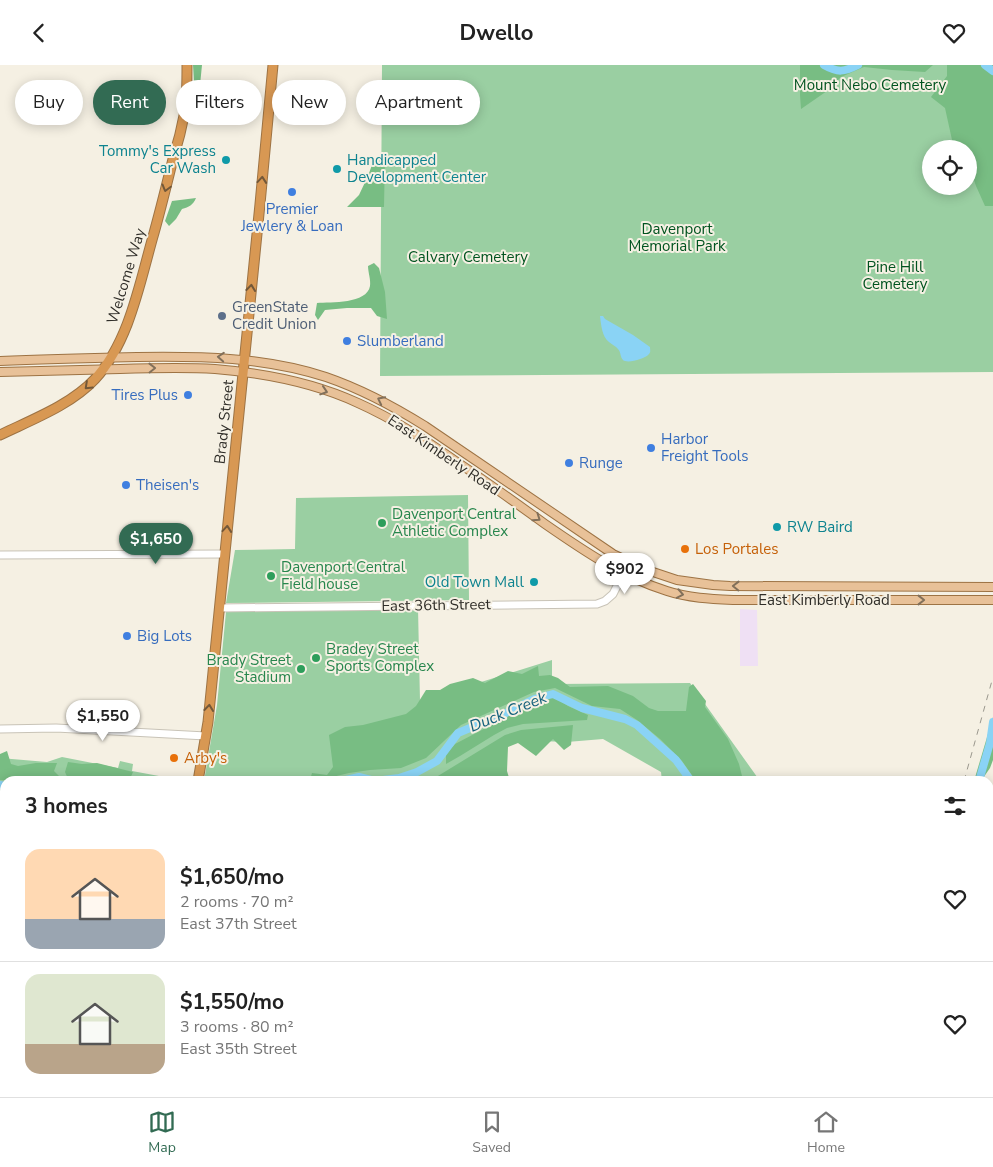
<!DOCTYPE html>
<html lang="en">
<head>
<meta charset="utf-8">
<style>
	:root { --surface:#fff; --page:#f6f6f6; --text:#222; --muted:#767676; --line:#e0e0e0; --accent:#326b53 }
	body { margin:0; font-family:"Nunito Sans",sans-serif; background:var(--page); color:var(--text); height:100vh; display:flex; flex-direction:column; font-size:19px; white-space:nowrap }
	* { box-sizing:border-box; margin:0 }
	p { font-size:16px; color:var(--muted) }
	.icon { flex:none; width:28px; height:28px; fill:none; stroke:currentColor; stroke-width:2; stroke-linecap:round; stroke-linejoin:round }
	.map { position:relative; flex:1; overflow:hidden }
	.panel { position:absolute; left:0px; top:711px; width:994px; height:321px; display:flex; flex-direction:column; background:var(--surface); border-radius:15px 15px 0 0; box-shadow:0 2px 12px #0003 }
	.panel>* { flex:none }
	.hud { position:absolute; left:15px; top:15px; width:500px; height:45px; display:flex; gap:10px }
	.tools { position:absolute; left:922px; top:75px; display:grid; gap:10px }
	.tools a { display:grid; place-items:center; width:55px; height:55px; border-radius:50%; background:var(--surface); box-shadow:0 2px 12px #0003; font-size:25px }
	.price { position:absolute; translate:-50% -42px; padding:0 11px; border-radius:18px; background:#fff; color:#222; font-size:16px; line-height:32px; filter:drop-shadow(0 1px 2px #0008) }
	.price::after { content:''; position:absolute; left:50%; top:30px; width:15px; height:11px; margin-left:-8px; background:inherit; clip-path:polygon(0 0,100% 0,50% 100%) }
	.price.on { background:var(--accent); color:#fff }
	ul { padding:0; list-style:none }
	li { display:flex; align-items:center; gap:15px; height:125px; padding:0 25px }
	li+li { border-top:1px solid var(--line) }
	li span { display:grid; place-items:center; flex:none; width:140px; height:100px; border-radius:15px; color:#555 }
	li>.icon { margin-inline-start:auto }
	span .icon { width:60px; height:60px; fill:#fffc; stroke-width:1 }
	li b { font-size:21px }
	h2 { display:flex; justify-content:space-between; align-items:center; height:60px; padding:0 25px; font-size:21px }
	.tag { padding:0 18px; border-radius:22px; background:var(--surface); box-shadow:0 2px 12px #0003; font-size:18px; line-height:45px }
	.tag.on { background:var(--accent); color:#fff }
	header { display:flex; justify-content:space-between; align-items:center; height:65px; padding:0 25px; background:var(--surface); font-size:22px; font-weight:700 }
	.tabs { display:flex; justify-content:space-around; align-items:center; height:70px; border-top:1px solid var(--line); background:var(--surface); font-size:14px; color:var(--muted) }
	.tabs a { display:grid; justify-items:center; gap:2px }
	.tabs .on { color:var(--accent) }
	.map>svg:first-child { display:block }
	.industrial { fill:#efe0f4 }
	.green { fill:#9acfa2; fill-rule:evenodd }
	.forest { fill:#78bd83 }
	.water { fill:#8ad3f5 }
	.lines { fill:none; stroke-linecap:round; stroke-linejoin:round }
	.river { stroke:#8ad3f5; stroke-width:8 }
	.secondary-casing { stroke:#c8c3b7; stroke-width:9 }
	.primary-casing { stroke:#9d7344; stroke-width:10 }
	.highway-casing { stroke:#9d7344; stroke-width:11 }
	.secondary { stroke:#fff; stroke-width:7 }
	.primary { stroke:#e8c198; stroke-width:8 }
	.highway { stroke:#d89853; stroke-width:9 }
	.rail { stroke:#9b988e; stroke-width:1; stroke-dasharray:6 6; stroke-linecap:butt }
	.oneway { stroke:#735839 }
	.oneway2 { stroke:#82705a }
	.culture-dot { fill:#0f9aa8; stroke:#f5f0e3; stroke-width:2 }
	.shop-dot { fill:#3f7fe0; stroke:#f5f0e3; stroke-width:2 }
	.service-dot { fill:#5c6f8a; stroke:#f5f0e3; stroke-width:2 }
	.leisure-dot { fill:#2e9e5b; stroke:#f5f0e3; stroke-width:2 }
	.food-dot { fill:#e8710a; stroke:#f5f0e3; stroke-width:2 }
	.labels { text-anchor:middle; dominant-baseline:central; stroke-width:4; stroke-linejoin:round; paint-order:stroke }
	.park-label { font-size:15px; fill:#00531f; stroke:#f5f0e3 }
	.culture-label { font-size:15px; fill:#0d838f; stroke:#f5f0e3; text-anchor:end }
	.shop-label { font-size:15px; fill:#366cbe; stroke:#f5f0e3; text-anchor:start }
	.street-label { font-size:15px; fill:#2f2d28; stroke:#f5f0e3 }
	.service-label { font-size:15px; fill:#4e5e75; stroke:#f5f0e3; text-anchor:start }
	.leisure-label { font-size:15px; fill:#27864d; stroke:#f5f0e3; text-anchor:start }
	.food-label { font-size:15px; fill:#c56008; stroke:#f5f0e3; text-anchor:start }
	.water-label { font-size:16px; font-style:italic; fill:#14607c; stroke:#f5f0e3 }
</style>
</head>
<body>
<header><svg class="icon" aria-label="back" viewBox="0 0 24 24"><path d="M15 5l-7 7 7 7"/></svg>Dwello<svg class="icon" aria-label="heart" viewBox="0 0 24 24"><path d="M12 20l-8-8c-3-5 5-10 8-4 3-6 11-1 8 4z"/></svg></header>
<div class="map">
<svg width="993" height="1032" viewBox="0 0 993 1032">
	<rect width="100%" height="100%" fill="#f5f0e3"/>
	<!-- industrial -->
	<path class="industrial" d="M 740,544 L 757,545 L 758,601 L 740,601 Z"/>
	<!-- green -->
	<g class="green">
		<path d="M 382,0 L 993,0 L 993,307 L 380,311 ZM 931,84 L 969,84 L 969,121 L 931,121 Z"/>
		<path d="M 468,430 L 469,535 L 226,538 L 235,485 L 295,484 L 296,433 Z"/>
		<path d="M 418,543 L 420,636 L 552,595 L 552,619 L 690,618 L 760,716 L 662,716 L 661,707 L 603,674 L 567,677 L 513,675 L 433,716 L 204,716 L 217,640 L 226,547 Z"/>
		<path d="M 62,692 L 118,703 L 120,696 L 133,699 L 132,706 L 186,716 L 5,716 L 5,802 L 0,802 L 0,693 L 47,697 Z"/>
		<path d="M 989,799 L 993,799 L 993,1032 L 890,1032 L 891,1028 L 989,1028 Z"/>
		<path d="M 763,1028 L 881,1028 L 880,1032 L 763,1032 Z"/>
	</g>
	<!-- forest -->
	<g class="forest">
		<path d="M 193,0 L 202,0 L 198,40 L 195,50 L 189,48 L 194,17 Z"/>
		<path d="M 800,0 L 933,0 L 925,7 L 892,5 L 864,2 L 841,12 L 827,26 L 801,44 L 800,30 Z"/>
		<path d="M 947,0 L 993,0 L 993,141 L 985,141 L 976,121 L 970,103 L 969,102 L 969,84 L 954,84 L 945,43 L 931,32 L 947,11 Z"/>
		<path d="M 385,90 L 384,142 L 347,142 L 359,130 L 368,111 L 373,97 Z"/>
		<path d="M 196,133 C 193,140 189,142 182,144 L 176,154 L 169,161 L 165,156 L 172,136 Z"/>
		<path d="M 374,198 L 379,203 L 385,227 L 387,254 L 377,251 L 371,243 L 347,243 L 325,245 L 318,255 L 315,250 L 317,238 C 331,237 367,239 370,221 C 371,215 368,207 368,201 Z"/>
		<path d="M 538,601 L 539,611 L 550,610 L 558,613 L 570,622 L 608,621 L 633,631 L 649,643 L 658,646 L 686,646 L 689,622 L 693,619 L 706,636 L 705,642 L 728,674 L 739,699 L 743,715 L 753,716 L 696,716 L 682,696 L 660,674 L 637,655 L 620,644 L 592,641 L 555,623 L 534,627 L 461,660 L 426,693 L 401,703 L 370,705 L 349,708 L 328,713 L 321,716 L 311,716 L 310,715 L 312,708 L 327,710 L 333,702 L 329,670 L 345,662 L 363,660 L 406,649 L 416,641 L 426,625 L 440,625 L 450,619 L 473,613 L 485,618 L 508,606 L 522,609 Z"/>
		<path d="M 554,632 L 568,641 L 588,650 L 587,655 L 523,659 L 507,663 L 494,670 L 460,691 L 446,699 L 446,689 L 455,679 L 537,636 Z"/>
		<path d="M 993,652 L 993,695 L 990,703 L 981,716 L 974,716 Z"/>
		<path d="M 573,660 L 571,680 L 564,685 L 553,674 L 536,691 L 518,678 L 508,682 L 507,706 L 510,716 L 416,716 L 433,714 L 505,670 L 521,665 Z"/>
		<path d="M 7,686 L 11,699 L 18,701 L 36,698 L 57,698 L 54,706 L 60,712 L 58,716 L 0,715 L 0,689 Z"/>
		<path d="M 68,697 L 82,699 L 97,698 L 133,707 L 129,716 L 69,716 L 65,707 Z"/>
	</g>
	<!-- water -->
	<path class="water" d="M 600,251 L 603,251 L 605,254 L 633,270 L 650,282 C 650,285 651,287 649,289 C 645,294 627,299 623,295 C 620,292 621,287 618,284 C 616,281 611,279 609,277 C 602,272 601,259 600,251 Z"/>
	<g class="lines">
		<!-- river -->
		<g class="river">
			<path d="M 824,0 C 838,8 844,7 858,0"/>
			<path d="M 985,0 L 993,6"/>
			<path d="M 344,716 L 346,715 L 359,712 L 375,716 L 399,713 L 417,707 L 437,696 L 458,668 L 506,648 L 534,634 L 553,629 L 582,643 L 625,654 L 637,660 L 676,695 L 691,716"/>
			<path d="M 979,716 L 990,678 L 993,657"/>
			<path d="M 0,720 L 5,721"/>
			<path d="M 989,861 L 993,864"/>
			<path d="M 993,920 L 990,920 L 989,924 L 990,930 L 993,930"/>
			<path d="M 989,994 L 993,994"/>
		</g>
		<defs>
			<g id="secondary">
				<path d="M 0,490 L 225,489"/>
				<path d="M 219,543 L 597,539 L 605,536 L 613,529 L 629,497"/>
				<path d="M 0,664 L 56,663 L 206,671"/>
			</g>
			<g id="primary">
				<path d="M 0,296 C 46,294 91,293 137,292 C 201,291 265,292 326,312 C 361,324 393,341 425,361 L 613,489 L 647,505 L 677,515 L 713,520 L 730,521 L 993,522"/>
				<path d="M 0,307 C 40,306 80,305 120,304 C 151,303 183,302 215,304 C 263,308 315,318 358,338 C 394,354 425,375 457,397 C 487,417 516,438 545,459 C 584,486 622,512 667,526 C 688,533 712,534 734,535 L 993,535"/>
			</g>
			<g id="highway">
				<path d="M 0,370 C 31,355 71,340 95,314 C 130,276 140,216 154,168 C 161,143 167,118 173,94 C 178,78 182,62 185,46 C 187,31 187,15 187,0"/>
				<path d="M 198,716 L 208,657 L 260,139 L 273,0"/>
				<path d="M 112,1032 L 113,1028"/>
			</g>
		</defs>
		<!-- secondary casing -->
		<use href="#secondary" class="secondary-casing"/>
		<!-- primary casing -->
		<use href="#primary" class="primary-casing"/>
		<!-- highway casing -->
		<use href="#highway" class="highway-casing"/>
		<!-- secondary -->
		<use href="#secondary" class="secondary"/>
		<!-- primary -->
		<use href="#primary" class="primary"/>
		<!-- highway -->
		<use href="#highway" class="highway"/>
		<!-- rail -->
		<g class="rail">
			<path d="M 964,716 L 993,612"/>
			<path d="M 884,1032 L 885,1028"/>
		</g>
	</g>
	<!-- one-way arrows -->
	<defs><path id="oneway-chevron" d="M-2-3.5L2.5 0L-2 3.5" fill="none" stroke-width="1.6" stroke-linecap="round" stroke-linejoin="round" transform="scale(1.25)"/></defs>
	<g class="oneway">
		<use href="#oneway-chevron" transform="translate(262 115) rotate(-85)"/>
		<use href="#oneway-chevron" transform="translate(166 123) rotate(105)"/>
		<use href="#oneway-chevron" transform="translate(251 223) rotate(-84)"/>
		<use href="#oneway-chevron" transform="translate(88 321) rotate(137)"/>
		<use href="#oneway-chevron" transform="translate(227 464) rotate(-85)"/>
		<use href="#oneway-chevron" transform="translate(209 643) rotate(-84)"/>
	</g>
	<g class="oneway2">
		<use href="#oneway-chevron" transform="translate(221 292) rotate(-176)"/>
		<use href="#oneway-chevron" transform="translate(152 303) rotate(-1)"/>
		<use href="#oneway-chevron" transform="translate(324 326) rotate(18)"/>
		<use href="#oneway-chevron" transform="translate(381 335) rotate(-153)"/>
		<use href="#oneway-chevron" transform="translate(537 453) rotate(35)"/>
		<use href="#oneway-chevron" transform="translate(736 521) rotate(-179)"/>
		<use href="#oneway-chevron" transform="translate(680 529) rotate(11)"/>
		<use href="#oneway-chevron" transform="translate(921 535)"/>
	</g>
	<!-- markers -->
	<g class="culture-dot">
		<circle cx="226" cy="95" r="5"/>
		<circle cx="337" cy="104" r="5"/>
		<circle cx="777" cy="462" r="5"/>
		<circle cx="534" cy="517" r="5"/>
	</g>
	<g class="shop-dot">
		<circle cx="292" cy="127" r="5"/>
		<circle cx="347" cy="276" r="5"/>
		<circle cx="188" cy="330" r="5"/>
		<circle cx="651" cy="383" r="5"/>
		<circle cx="569" cy="398" r="5"/>
		<circle cx="126" cy="420" r="5"/>
		<circle cx="127" cy="571" r="5"/>
	</g>
	<circle class="service-dot" cx="222" cy="251" r="5"/>
	<g class="leisure-dot">
		<circle cx="382" cy="458" r="5"/>
		<circle cx="271" cy="511" r="5"/>
		<circle cx="316" cy="593" r="5"/>
		<circle cx="301" cy="604" r="5"/>
	</g>
	<g class="food-dot">
		<circle cx="685" cy="484" r="5"/>
		<circle cx="174" cy="693" r="5"/>
	</g>
	<g class="labels">
		<!-- park labels -->
		<g class="park-label">
			<text x="870" y="20">Mount Nebo Cemetery</text>
			<text x="677" y="164">Davenport<tspan x="677" dy="17">Memorial Park</tspan></text>
			<text x="468" y="192">Calvary Cemetery</text>
			<text x="895" y="202">Pine Hill<tspan x="895" dy="17">Cemetery</tspan></text>
		</g>
		<!-- culture labels -->
		<g class="culture-label">
			<text x="216" y="86">Tommy's Express<tspan x="216" dy="17">Car Wash</tspan></text>
			<text x="347" y="95" text-anchor="start">Handicapped<tspan x="347" dy="17">Development Center</tspan></text>
			<text x="787" y="462" text-anchor="start">RW Baird</text>
			<text x="524" y="517">Old Town Mall</text>
		</g>
		<!-- shop labels -->
		<g class="shop-label">
			<text x="292" y="144" text-anchor="middle">Premier<tspan x="292" dy="17">Jewlery &amp; Loan</tspan></text>
			<text x="357" y="276">Slumberland</text>
			<text x="178" y="330" text-anchor="end">Tires Plus</text>
			<text x="661" y="374">Harbor<tspan x="661" dy="17">Freight Tools</tspan></text>
			<text x="579" y="398">Runge</text>
			<text x="136" y="420">Theisen's</text>
			<text x="137" y="571">Big Lots</text>
		</g>
		<!-- street labels -->
		<g class="street-label">
			<text transform="translate(126 211) rotate(-73)">Welcome Way</text>
			<text transform="translate(224 357) rotate(-84)">Brady Street</text>
			<text transform="translate(444 390) rotate(34)">East Kimberly Road</text>
			<text x="824" y="535">East Kimberly Road</text>
			<text transform="translate(436 540) rotate(-1)">East 36th Street</text>
		</g>
		<!-- service labels -->
		<g class="service-label">
			<text x="232" y="242">GreenState<tspan x="232" dy="17">Credit Union</tspan></text>
		</g>
		<!-- leisure labels -->
		<g class="leisure-label">
			<text x="392" y="449">Davenport Central<tspan x="392" dy="17">Athletic Complex</tspan></text>
			<text x="281" y="502">Davenport Central<tspan x="281" dy="17">Field house</tspan></text>
			<text x="326" y="584">Bradey Street<tspan x="326" dy="17">Sports Complex</tspan></text>
			<text x="291" y="595" text-anchor="end">Brady Street<tspan x="291" dy="17">Stadium</tspan></text>
		</g>
		<!-- food labels -->
		<g class="food-label">
			<text x="695" y="484">Los Portales</text>
			<text x="184" y="693">Arby's</text>
		</g>
		<!-- water labels -->
		<g class="water-label">
			<text transform="translate(508 647) rotate(-22)">Duck Creek</text>
		</g>
	</g>
</svg>
<div class="tools">
<a><svg class="icon" aria-label="locate" viewBox="0 0 24 24"><circle cx="12" cy="12" r="6"/><path d="M12 2v4M12 18v4M2 12h4M18 12h4"/></svg></a>
</div>
<b class="price on" style="left:156px;top:500px">$1,650</b>
<b class="price" style="left:625px;top:530px">$902</b>
<b class="price" style="left:103px;top:677px">$1,550</b>
<div class="hud">
<a class="tag">Buy</a>
<a class="tag on">Rent</a>
<a class="tag">Filters</a>
<a class="tag">New</a>
<a class="tag">Apartment</a>
</div>
<section class="panel">
<h2>3 homes<svg class="icon" aria-label="filters" viewBox="0 0 24 24"><path d="M4 7h16M4 17h16"/><circle cx="9" cy="7" r="2"/><circle cx="15" cy="17" r="2"/></svg></h2>
<ul>
<li><span style="background:linear-gradient(#ffd9b3 70%,#9aa5b1 0)"><svg class="icon" aria-label="home" viewBox="0 0 24 24"><path d="M3 11l9-7 9 7M6 9v11h12V9"/></svg></span><div><b>$1,650/mo</b><p>2 rooms · 70 m²</p><p>East 37th Street</p></div><svg class="icon" aria-label="heart" viewBox="0 0 24 24"><path d="M12 20l-8-8c-3-5 5-10 8-4 3-6 11-1 8 4z"/></svg></li>
<li><span style="background:linear-gradient(#dfe7d0 70%,#b9a48a 0)"><svg class="icon" aria-label="home" viewBox="0 0 24 24"><path d="M3 11l9-7 9 7M6 9v11h12V9"/></svg></span><div><b>$1,550/mo</b><p>3 rooms · 80 m²</p><p>East 35th Street</p></div><svg class="icon" aria-label="heart" viewBox="0 0 24 24"><path d="M12 20l-8-8c-3-5 5-10 8-4 3-6 11-1 8 4z"/></svg></li>
</ul>
</section>
</div>
<nav class="tabs">
<a class="on"><svg class="icon" aria-label="map" viewBox="0 0 24 24"><path d="M3 6l6-2 6 2 6-2v14l-6 2-6-2-6 2zM9 4v14M15 6v14"/></svg>Map</a>
<a><svg class="icon" aria-label="saved" viewBox="0 0 24 24"><path d="M7 4h10v16l-5-4-5 4z"/></svg>Saved</a>
<a><svg class="icon" aria-label="home" viewBox="0 0 24 24"><path d="M3 11l9-7 9 7M6 9v11h12V9"/></svg>Home</a>
</nav>
</body>
</html>
